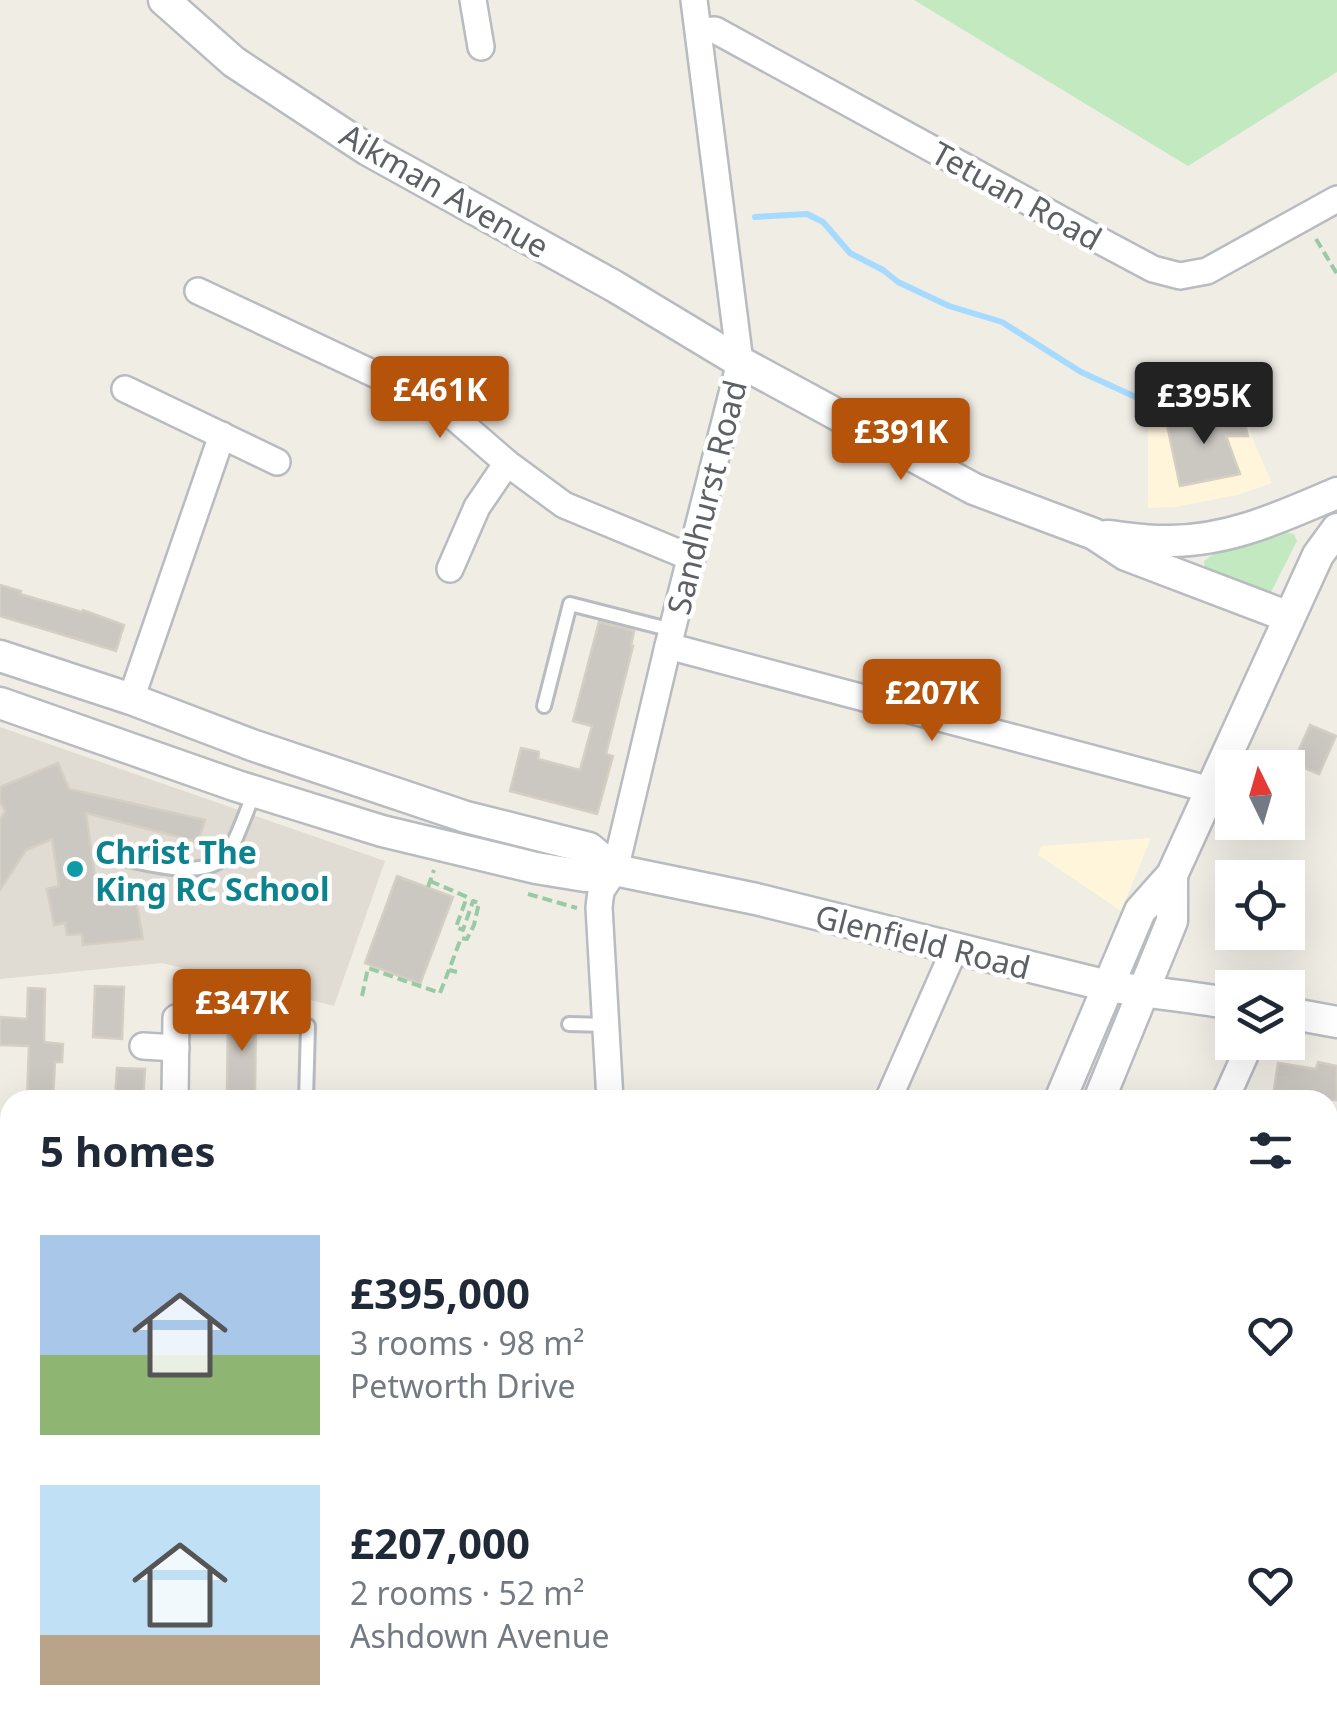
<!DOCTYPE html>
<html lang="en">
<head>
<meta charset="utf-8">
<style>
	:root { --surface:#fff; --page:#f6f6f7; --text:#1f2937; --muted:#747a83; --accent:#b45309 }
	body { margin:0; font-family:"Noto Sans",sans-serif; background:var(--page); color:var(--text); height:100vh; display:flex; flex-direction:column; font-size:38px; white-space:nowrap }
	* { box-sizing:border-box; margin:0 }
	p { font-size:32px; color:var(--muted) }
	.icon { flex:none; width:55px; height:55px; fill:none; stroke:currentColor; stroke-width:2; stroke-linecap:round; stroke-linejoin:round }
	.map { position:relative; flex:1; overflow:hidden }
	.sheet { position:absolute; left:0px; top:1090px; width:1338px; height:640px; display:flex; flex-direction:column; background:var(--surface); border-radius:30px 30px 0 0; box-shadow:0 10px 40px #0002 }
	.sheet>* { flex:none }
	.needle { width:65px; rotate:355deg }
	.buttons { position:absolute; left:1215px; top:750px; display:grid; gap:20px }
	.buttons a { display:grid; place-items:center; width:90px; height:90px; border-radius:0px; background:var(--surface); box-shadow:0 10px 40px #0002; font-size:50px }
	.price { position:absolute; translate:-50% -85px; padding:0 22px; border-radius:10px; background:var(--accent); color:#fff; font-size:32px; line-height:65px; filter:drop-shadow(0 2px 5px #0008) }
	.price::after { content:''; position:absolute; left:50%; top:60px; width:30px; height:22px; margin-left:-15px; background:inherit; clip-path:polygon(0 0,100% 0,50% 100%) }
	.price.current { background:#222; color:#fff }
	ul { padding:0; list-style:none }
	li { display:flex; align-items:center; gap:30px; height:250px; padding:0 40px }
	li span { display:grid; place-items:center; flex:none; width:280px; height:200px; border-radius:0px; color:#555 }
	li>.icon { margin-inline-start:auto }
	span .icon { width:120px; height:120px; fill:#fffc; stroke-width:1 }
	li b { font-size:42px }
	h2 { display:flex; justify-content:space-between; align-items:center; height:120px; padding:0 40px; font-size:42px }
	.map>svg:first-child { display:block }
	.commercial { fill:#fff5db }
	.industrial { fill:#e1dfd9 }
	.education { fill:#e0dcd3 }
	.green { fill:#c2e9c0 }
	.lines { fill:none; stroke-linecap:round; stroke-linejoin:round }
	.stream { stroke:#a6dbff; stroke-width:6 }
	.building { fill:#cbc8c2; stroke:#d5cfc3; stroke-width:2.5 }
	.service-casing { stroke:#b8bbc0; stroke-width:18 }
	.minor-casing { stroke:#b8bbc0; stroke-width:30 }
	.tertiary-casing { stroke:#b8bbc0; stroke-width:35 }
	.path { stroke:#99caa6; stroke-width:4; stroke-dasharray:10 5; stroke-linecap:butt }
	.service { stroke:#fff; stroke-width:12 }
	.minor { stroke:#fff; stroke-width:25 }
	.tertiary { stroke:#fff; stroke-width:30 }
	.culture-dot { fill:#0f9aa8; stroke:#fff; stroke-width:4 }
	.labels { text-anchor:middle; dominant-baseline:central; stroke-width:9; stroke-linejoin:round; paint-order:stroke }
	.street-label { font-size:32px; fill:#5d6166; stroke:#fff }
	.culture-label { font-size:32px; font-weight:bold; fill:#0d838f; stroke:#fff; text-anchor:start }
</style>
</head>
<body>
<div class="map">
<svg width="1337" height="1730" viewBox="0 0 1337 1730">
	<rect width="100%" height="100%" fill="#f0ede5"/>
	<!-- commercial -->
	<g class="commercial">
		<path d="M 1148,403 L 1186,420 L 1187,416 L 1243,417 L 1272,483 L 1237,495 L 1176,507 L 1148,508 Z"/>
		<path d="M 1151,838 L 1121,911 L 1038,855 L 1041,846 Z"/>
	</g>
	<!-- industrial -->
	<path class="industrial" d="M 1337,1234 L 1337,1434 L 1328,1456 L 1328,1256 Z"/>
	<!-- education -->
	<path class="education" d="M 0,727 L 385,861 L 334,1006 L 162,963 L 0,979 Z"/>
	<!-- green -->
	<g class="green">
		<path d="M 914,0 L 1337,0 L 1337,72 L 1188,166 Z"/>
		<path d="M 1280,531 L 1294,534 L 1297,541 L 1271,592 L 1263,596 L 1205,570 L 1204,561 C 1226,544 1254,539 1280,531 Z"/>
	</g>
	<g class="lines">
		<!-- stream -->
		<g class="stream">
			<path d="M 755,217 L 807,214 L 823,222 L 850,253 L 883,270 L 898,282 L 949,306 L 1002,322 L 1081,372 L 1186,420"/>
			<path d="M 1328,1456 L 1337,1434"/>
		</g>
	</g>
	<!-- building -->
	<g class="building">
		<path d="M 1193,416 L 1243,417 L 1248,436 L 1226,436 L 1240,474 L 1180,486 L 1166,420 Z"/>
		<path d="M 0,585 L 21,591 L 20,594 L 82,612 L 83,610 L 124,625 L 116,651 L 0,616 Z"/>
		<path d="M 599,622 L 634,631 L 631,646 L 633,646 L 606,754 L 613,756 L 597,814 L 510,791 L 521,748 L 539,752 L 538,759 L 580,770 L 592,726 L 573,721 Z"/>
		<path d="M 1310,725 L 1336,736 L 1319,774 L 1293,763 Z"/>
		<path d="M 58,763 L 69,789 L 205,820 L 198,842 L 86,813 L 97,891 L 134,890 L 143,939 L 83,945 L 82,934 L 67,935 L 65,923 L 54,925 L 47,889 L 59,886 L 52,839 L 26,850 L 0,890 L 0,820 L 5,811 L 0,802 L 0,787 Z"/>
		<path d="M 397,876 L 453,897 L 420,984 L 365,963 Z"/>
		<path d="M 95,986 L 124,987 L 122,1039 L 93,1037 Z"/>
		<path d="M 28,988 L 45,989 L 44,1042 L 63,1044 L 62,1062 L 55,1062 L 53,1099 L 27,1098 L 29,1046 L 0,1045 L 0,1017 L 27,1019 Z"/>
		<path d="M 228,1015 L 256,1015 L 255,1092 L 227,1092 Z"/>
		<path d="M 1318,1062 L 1337,1066 L 1337,1100 L 1303,1100 L 1273,1096 L 1278,1063 L 1316,1069 Z"/>
		<path d="M 117,1068 L 145,1069 L 143,1100 L 115,1100 Z"/>
	</g>
	<g class="lines">
		<defs>
			<g id="service">
				<path d="M 544,706 L 570,604 L 672,630"/>
				<path d="M 107,855 C 137,861 198,881 224,858 C 233,851 248,807 254,793"/>
				<path d="M 569,1024 L 607,1025"/>
				<path d="M 306,1100 L 308,1026"/>
			</g>
			<g id="minor">
				<path d="M 473,0 L 481,47"/>
				<path d="M 700,31 L 715,30 L 1093,237 L 1153,269 L 1180,276 L 1207,271 L 1337,199"/>
				<path d="M 198,291 L 415,393 L 447,411 L 507,463 L 564,505 L 692,558"/>
				<path d="M 125,389 L 277,462"/>
				<path d="M 450,569 L 477,507 L 507,463"/>
				<path d="M 668,646 L 1211,790"/>
				<path d="M 131,699 L 222,435"/>
				<path d="M 143,1046 L 176,1048"/>
				<path d="M 175,1100 L 176,1018"/>
				<path d="M 610,1100 L 599,907 L 601,891 L 615,870 L 668,646 L 740,362 L 694,0"/>
				<path d="M 888,1100 L 955,948"/>
				<path d="M 1225,1100 L 1251,1042"/>
				<path d="M 1328,1257 L 1337,1235"/>
				<path d="M 0,1305 L 10,1306"/>
				<path d="M 0,1413 L 10,1412"/>
				<path d="M 1328,1707 L 1337,1682"/>
				<path d="M 78,1720 L 79,1730"/>
				<path d="M 354,1720 L 356,1730"/>
				<path d="M 646,1720 L 647,1730"/>
				<path d="M 954,1730 L 959,1720"/>
				<path d="M 1123,1730 L 1127,1720"/>
			</g>
			<g id="tertiary">
				<path d="M 164,0 L 234,62 L 368,150 L 614,286 L 740,362 L 974,489 L 1094,534 L 1126,555 L 1289,617"/>
				<path d="M 1107,536 C 1128,538 1149,542 1170,541 C 1230,541 1283,516 1337,493"/>
				<path d="M 0,656 L 131,699 L 252,745 L 466,817 L 589,848 L 615,870"/>
				<path d="M 0,703 L 237,786 L 382,831 L 536,868 L 585,876 L 615,870 L 756,899 L 1108,986 C 1149,993 1191,996 1232,1004"/>
				<path d="M 1288,1013 L 1337,1022"/>
				<path d="M 1060,1100 L 1140,911 L 1172,875 L 1318,555 L 1337,529"/>
				<path d="M 1099,1100 L 1172,921 L 1172,875"/>
				<path d="M 786,1730 L 790,1720"/>
				<path d="M 824,1730 L 828,1720"/>
			</g>
		</defs>
		<!-- service casing -->
		<use href="#service" class="service-casing"/>
		<!-- minor casing -->
		<use href="#minor" class="minor-casing"/>
		<!-- tertiary casing -->
		<use href="#tertiary" class="tertiary-casing"/>
		<!-- path -->
		<g class="path">
			<path d="M 1316,239 L 1337,274"/>
			<path d="M 430,881 L 467,897 L 456,927 L 463,930 L 473,901 L 479,903 L 474,925 L 467,939 L 461,938 L 449,970 L 457,972"/>
			<path d="M 428,887 L 434,870"/>
			<path d="M 528,894 L 577,908"/>
			<path d="M 362,996 L 368,968 L 440,993 L 449,970"/>
		</g>
		<!-- service -->
		<use href="#service" class="service"/>
		<!-- minor -->
		<use href="#minor" class="minor"/>
		<!-- tertiary -->
		<use href="#tertiary" class="tertiary"/>
	</g>
	<!-- markers -->
	<circle class="culture-dot" cx="75" cy="869" r="10"/>
	<g class="labels">
		<!-- street labels -->
		<g class="street-label">
			<text transform="translate(445 190) rotate(30)">Aikman Avenue</text>
			<text transform="translate(1017 195) rotate(29)">Tetuan Road</text>
			<text transform="translate(706 497) rotate(-76)">Sandhurst Road</text>
			<text transform="translate(923 941) rotate(14)">Glenfield Road</text>
		</g>
		<!-- culture labels -->
		<g class="culture-label">
			<text x="95" y="851">Christ The<tspan x="95" dy="37">King RC School</tspan></text>
		</g>
	</g>
</svg>
<div class="buttons">
<a><svg class="needle" viewBox="-14 -14 28 28"><path d="M0-13l5 13h-10z" fill="#e53935"/><path d="M0 13l5-13h-10z" fill="#747a83"/></svg></a>
<a><svg class="icon" aria-label="locate" viewBox="0 0 24 24"><circle cx="12" cy="12" r="6"/><path d="M12 2v4M12 18v4M2 12h4M18 12h4"/></svg></a>
<a><svg class="icon" aria-label="layers" viewBox="0 0 24 24"><path d="M12 4l9 5-9 5-9-5zM3 14l9 5 9-5"/></svg></a>
</div>
<b class="price" style="left:440px;top:441px">£461K</b>
<b class="price current" style="left:1204px;top:447px">£395K</b>
<b class="price" style="left:901px;top:483px">£391K</b>
<b class="price" style="left:932px;top:744px">£207K</b>
<b class="price" style="left:242px;top:1054px">£347K</b>
<section class="sheet">
<h2>5 homes<svg class="icon" aria-label="filters" viewBox="0 0 24 24"><path d="M4 7h16M4 17h16"/><circle cx="9" cy="7" r="2"/><circle cx="15" cy="17" r="2"/></svg></h2>
<ul>
<li><span style="background:linear-gradient(#a9c7e8 60%,#8fb573 0)"><svg class="icon" aria-label="home" viewBox="0 0 24 24"><path d="M3 11l9-7 9 7M6 9v11h12V9"/></svg></span><div><b>£395,000</b><p>3 rooms · 98 m²</p><p>Petworth Drive</p></div><svg class="icon" aria-label="heart" viewBox="0 0 24 24"><path d="M12 20l-8-8c-3-5 5-10 8-4 3-6 11-1 8 4z"/></svg></li>
<li><span style="background:linear-gradient(#bfe0f5 75%,#b9a48a 0)"><svg class="icon" aria-label="home" viewBox="0 0 24 24"><path d="M3 11l9-7 9 7M6 9v11h12V9"/></svg></span><div><b>£207,000</b><p>2 rooms · 52 m²</p><p>Ashdown Avenue</p></div><svg class="icon" aria-label="heart" viewBox="0 0 24 24"><path d="M12 20l-8-8c-3-5 5-10 8-4 3-6 11-1 8 4z"/></svg></li>
</ul>
</section>
</div>
</body>
</html>
